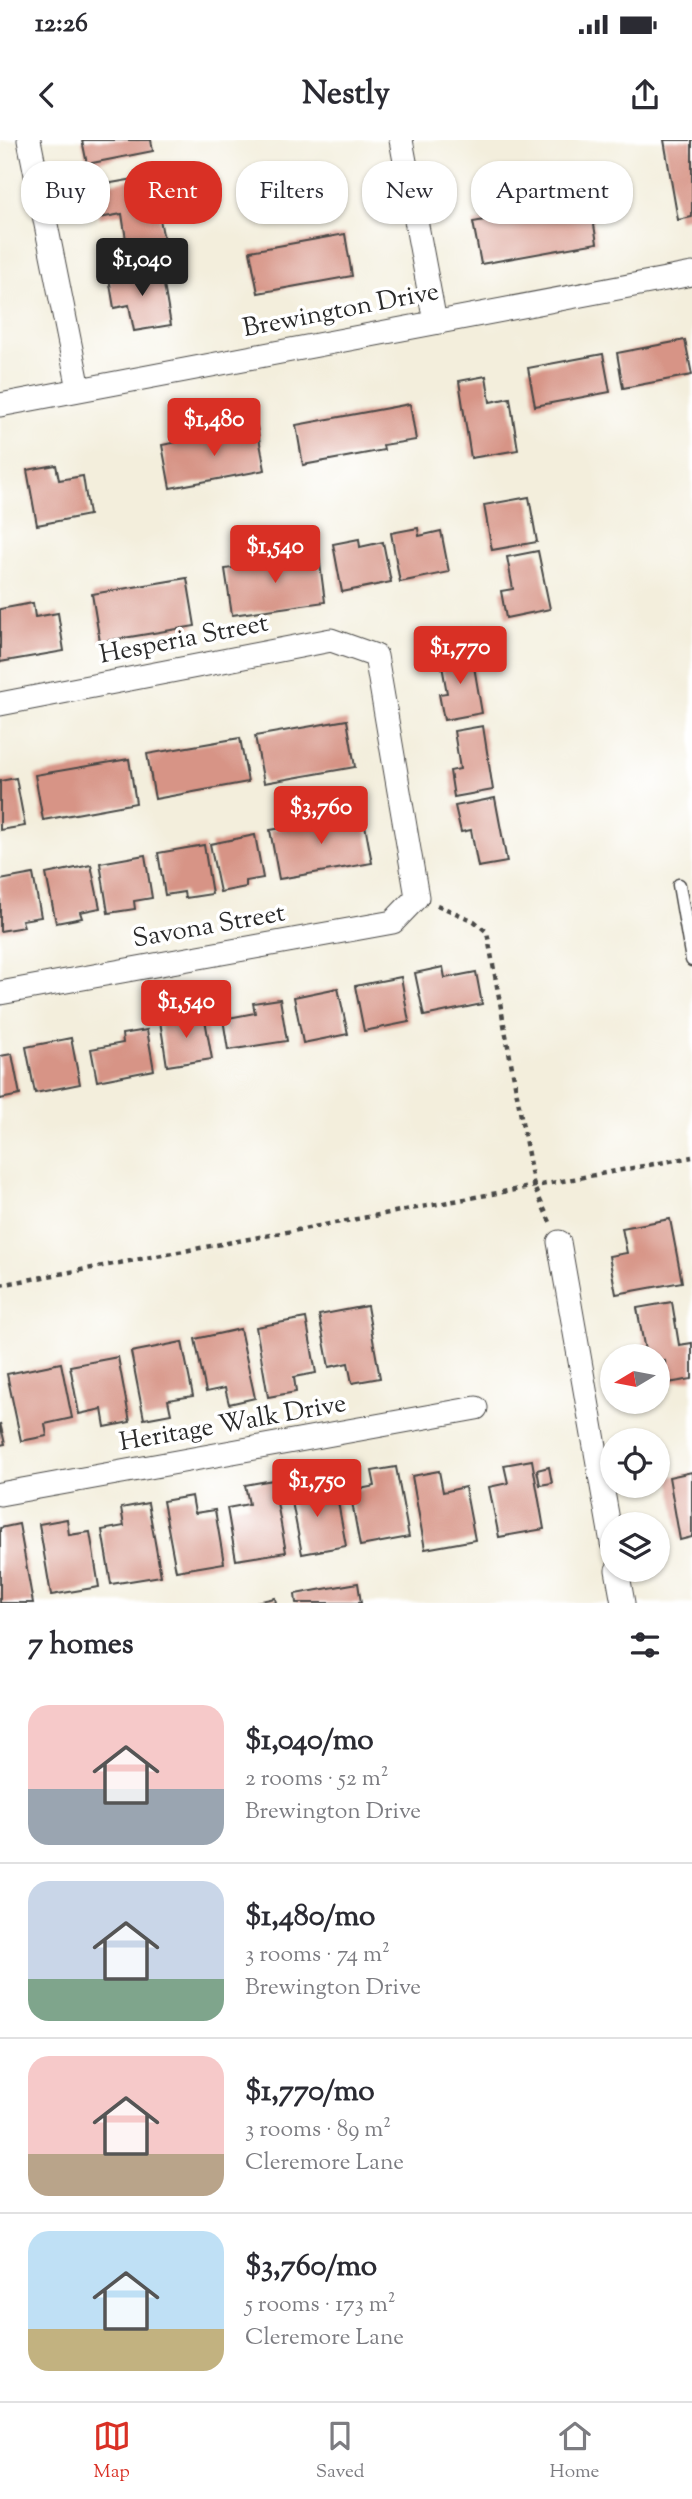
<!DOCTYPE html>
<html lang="en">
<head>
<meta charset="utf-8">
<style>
	:root { --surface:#fff; --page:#f7f7f7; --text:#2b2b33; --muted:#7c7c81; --line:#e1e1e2; --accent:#d93025 }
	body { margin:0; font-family:"Sorts Mill Goudy",serif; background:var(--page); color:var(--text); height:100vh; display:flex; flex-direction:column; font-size:26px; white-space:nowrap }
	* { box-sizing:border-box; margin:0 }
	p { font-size:23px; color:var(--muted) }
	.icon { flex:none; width:38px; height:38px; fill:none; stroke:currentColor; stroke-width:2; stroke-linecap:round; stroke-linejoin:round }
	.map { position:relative; height:1463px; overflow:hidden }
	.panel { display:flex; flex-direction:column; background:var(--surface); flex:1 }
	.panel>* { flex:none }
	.top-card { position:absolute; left:21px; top:21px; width:651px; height:63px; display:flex; gap:14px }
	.needle { width:46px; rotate:260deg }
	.controls { position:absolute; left:600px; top:1204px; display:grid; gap:14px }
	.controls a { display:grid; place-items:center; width:70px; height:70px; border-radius:50%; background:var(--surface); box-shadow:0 2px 5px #0004; font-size:35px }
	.price { position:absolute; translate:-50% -60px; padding:0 16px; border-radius:7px; background:var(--accent); color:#fff; font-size:23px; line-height:46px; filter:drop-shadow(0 2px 4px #0008) }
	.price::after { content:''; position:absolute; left:50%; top:42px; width:21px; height:16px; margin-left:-10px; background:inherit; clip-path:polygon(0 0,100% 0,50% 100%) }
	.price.on { background:#222; color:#fff }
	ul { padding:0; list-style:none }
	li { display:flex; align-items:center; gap:21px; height:175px; padding:0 28px }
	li+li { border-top:2px solid var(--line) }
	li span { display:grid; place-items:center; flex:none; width:196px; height:140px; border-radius:21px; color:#555 }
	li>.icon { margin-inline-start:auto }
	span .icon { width:84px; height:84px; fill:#fffc; stroke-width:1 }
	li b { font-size:30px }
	h2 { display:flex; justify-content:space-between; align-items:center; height:84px; padding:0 28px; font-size:30px }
	.chip { padding:0 24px; border-radius:28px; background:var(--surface); box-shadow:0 2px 5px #0004; font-size:24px; line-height:63px }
	.chip.on { background:var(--accent); color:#fff }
	.status { display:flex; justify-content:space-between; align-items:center; height:49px; padding:0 35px; background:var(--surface); direction:ltr }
	.status svg { height:19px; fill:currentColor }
	header { display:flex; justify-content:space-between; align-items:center; height:91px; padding:0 28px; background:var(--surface); font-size:32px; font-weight:700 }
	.dock { display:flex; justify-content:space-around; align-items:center; height:98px; border-top:2px solid var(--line); background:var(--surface); font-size:19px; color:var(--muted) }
	.dock a { display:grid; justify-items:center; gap:4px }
	.dock .on { color:var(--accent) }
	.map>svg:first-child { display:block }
	.building { fill:#d79486 }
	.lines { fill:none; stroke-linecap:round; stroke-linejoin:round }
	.lane-casing { stroke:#494846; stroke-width:15 }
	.street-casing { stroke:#494846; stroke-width:25 }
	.path { stroke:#494846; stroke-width:4.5; stroke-dasharray:5 5; stroke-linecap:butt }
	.lane { stroke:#fff; stroke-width:12 }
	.street { stroke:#fff; stroke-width:23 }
	.labels { text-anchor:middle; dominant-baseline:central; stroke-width:7; stroke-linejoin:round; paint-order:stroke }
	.street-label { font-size:26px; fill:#2b2b2b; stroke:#fff }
</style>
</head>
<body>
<div class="status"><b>12:26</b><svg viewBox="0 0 49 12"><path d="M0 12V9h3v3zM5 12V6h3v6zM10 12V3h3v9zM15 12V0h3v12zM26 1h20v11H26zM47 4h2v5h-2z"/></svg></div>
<header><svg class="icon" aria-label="back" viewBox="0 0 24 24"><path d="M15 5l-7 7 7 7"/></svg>Nestly<svg class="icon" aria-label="share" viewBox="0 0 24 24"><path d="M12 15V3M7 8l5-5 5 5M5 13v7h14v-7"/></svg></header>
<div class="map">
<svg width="692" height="1463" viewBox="0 0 692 1463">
	<rect width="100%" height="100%" fill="#fff"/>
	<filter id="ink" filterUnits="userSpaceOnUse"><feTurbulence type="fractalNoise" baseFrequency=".0143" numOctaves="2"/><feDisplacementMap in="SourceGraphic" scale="14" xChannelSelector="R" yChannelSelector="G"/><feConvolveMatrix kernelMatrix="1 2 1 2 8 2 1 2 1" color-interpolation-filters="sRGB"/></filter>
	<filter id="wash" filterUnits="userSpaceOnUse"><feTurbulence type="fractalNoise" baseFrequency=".00686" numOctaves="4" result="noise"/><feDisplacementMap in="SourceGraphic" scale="28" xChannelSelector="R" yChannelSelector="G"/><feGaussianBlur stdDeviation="1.57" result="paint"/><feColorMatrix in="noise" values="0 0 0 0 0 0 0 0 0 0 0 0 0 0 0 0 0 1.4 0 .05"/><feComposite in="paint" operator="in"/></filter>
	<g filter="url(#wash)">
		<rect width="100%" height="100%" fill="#f3eedc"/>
		<g id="blocks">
			<!-- building -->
			<g class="building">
				<path d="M 82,0 L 151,0 L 153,11 L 87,24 Z"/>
				<path d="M 664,0 L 692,0 L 692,77 L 678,80 Z"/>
				<path d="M 140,38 L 146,71 L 158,69 L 164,100 L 127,106 L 122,74 L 99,78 L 94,46 Z"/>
				<path d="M 590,61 L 597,103 L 481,124 L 473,82 Z"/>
				<path d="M 345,94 L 352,136 L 258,153 L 250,111 Z"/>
				<path d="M 161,128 L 171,185 L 134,191 L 129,165 L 114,168 L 109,138 Z"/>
				<path d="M 685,200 L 692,235 L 623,248 L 617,213 Z"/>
				<path d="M 603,214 L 610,252 L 535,266 L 528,228 Z"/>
				<path d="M 486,236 L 490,262 L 510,258 L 518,310 L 471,318 L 459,241 Z"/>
				<path d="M 410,264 L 416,300 L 383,305 L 384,310 L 303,325 L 296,285 Z"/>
				<path d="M 257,287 L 265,330 L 170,348 L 162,305 Z"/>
				<path d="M 56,325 L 59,340 L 83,336 L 89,375 L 37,385 L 27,330 Z"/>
				<path d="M 529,357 L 537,402 L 492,410 L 484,365 Z"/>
				<path d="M 418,388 L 419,396 L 441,391 L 449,432 L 400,442 L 391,393 Z"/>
				<path d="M 359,399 L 360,407 L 383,402 L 391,442 L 342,452 L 333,404 Z"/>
				<path d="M 538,411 L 550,469 L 506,478 L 501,451 L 513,449 L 507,417 Z"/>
				<path d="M 319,416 L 325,462 L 232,475 L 225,429 Z"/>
				<path d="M 187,438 L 195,486 L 100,502 L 92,454 Z"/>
				<path d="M 33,463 L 35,477 L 58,473 L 64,511 L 0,522 L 0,469 Z"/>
				<path d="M 471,509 L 482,573 L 444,580 L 439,554 L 447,553 L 440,515 Z"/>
				<path d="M 347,580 L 355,627 L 264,643 L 255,596 Z"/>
				<path d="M 483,586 L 493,650 L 454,657 L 450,631 L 460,629 L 454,591 Z"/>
				<path d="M 240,598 L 248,642 L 155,659 L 147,614 Z"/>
				<path d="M 129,619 L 136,663 L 43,680 L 35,635 Z"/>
				<path d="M 16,638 L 25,686 L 0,690 L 0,641 Z"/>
				<path d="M 495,658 L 507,722 L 478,727 L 471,690 L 461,692 L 455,666 Z"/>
				<path d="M 363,674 L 372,723 L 279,739 L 270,690 Z"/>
				<path d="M 255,695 L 263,738 L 246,741 L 246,747 L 220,752 L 210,704 Z"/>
				<path d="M 204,705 L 212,754 L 185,758 L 184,752 L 165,755 L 158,713 Z"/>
				<path d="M 145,715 L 152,758 L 134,761 L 135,769 L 108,773 L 100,723 Z"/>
				<path d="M 91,725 L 100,768 L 80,772 L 82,778 L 56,783 L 46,734 Z"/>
				<path d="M 33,734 L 41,777 L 22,780 L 24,787 L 0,791 L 0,740 Z"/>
				<path d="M 443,827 L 445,838 L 476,832 L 482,864 L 424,876 L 415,833 Z"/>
				<path d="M 401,837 L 409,882 L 364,891 L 355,846 Z"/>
				<path d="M 338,848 L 348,894 L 303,903 L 294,857 Z"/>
				<path d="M 280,859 L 287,901 L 228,910 L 223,879 L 255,873 L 253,863 Z"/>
				<path d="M 204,874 L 212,919 L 167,926 L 160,881 Z"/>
				<path d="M 147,890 L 154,930 L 97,941 L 91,909 L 123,903 L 122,894 Z"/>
				<path d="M 71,898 L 80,944 L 35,953 L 26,907 Z"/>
				<path d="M 12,914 L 20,955 L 0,959 L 0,916 Z"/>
				<path d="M 670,1079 L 682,1142 L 616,1154 L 609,1116 L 627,1113 L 622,1088 Z"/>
				<path d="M 672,1162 L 679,1205 L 692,1203 L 692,1239 L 668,1243 L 665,1221 L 658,1222 L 658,1216 L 646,1216 L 637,1168 Z"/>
				<path d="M 367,1166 L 380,1238 L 352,1243 L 348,1223 L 329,1227 L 319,1175 Z"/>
				<path d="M 306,1178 L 316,1233 L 294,1237 L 296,1252 L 268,1257 L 256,1187 Z"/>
				<path d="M 240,1189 L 255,1258 L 229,1264 L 225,1248 L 206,1252 L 195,1199 Z"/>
				<path d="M 182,1202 L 193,1256 L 168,1260 L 171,1274 L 144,1279 L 131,1212 Z"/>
				<path d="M 118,1217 L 130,1282 L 105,1287 L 102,1269 L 79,1274 L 70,1226 Z"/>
				<path d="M 61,1223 L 72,1278 L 45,1284 L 47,1296 L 21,1301 L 7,1234 Z"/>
				<path d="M 0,1283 L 5,1304 L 0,1305 Z"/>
				<path d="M 532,1320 L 544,1389 L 499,1397 L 489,1347 L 508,1343 L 504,1325 Z"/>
				<path d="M 396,1327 L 409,1397 L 360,1406 L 350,1351 L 375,1346 L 372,1331 Z"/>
				<path d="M 549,1327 L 552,1343 L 540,1345 L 537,1330 Z"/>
				<path d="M 439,1331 L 443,1352 L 465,1347 L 475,1400 L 425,1409 L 412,1336 Z"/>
				<path d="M 692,1332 L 692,1397 L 680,1400 L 669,1337 Z"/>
				<path d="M 273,1340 L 286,1412 L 236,1420 L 227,1368 L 249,1364 L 245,1345 Z"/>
				<path d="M 314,1341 L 316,1355 L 336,1351 L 346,1406 L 302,1414 L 289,1346 Z"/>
				<path d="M 192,1356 L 195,1373 L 215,1370 L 224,1423 L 176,1431 L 163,1361 Z"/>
				<path d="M 148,1363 L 161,1436 L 111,1444 L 102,1390 L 124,1386 L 121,1368 Z"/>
				<path d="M 67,1379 L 69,1395 L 90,1392 L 99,1447 L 51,1455 L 39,1384 Z"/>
				<path d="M 19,1384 L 33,1463 L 0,1463 L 0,1388 Z"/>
				<path d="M 358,1443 L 361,1463 L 296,1463 L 295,1454 Z"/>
				<path d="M 275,1458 L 276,1463 L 256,1463 L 256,1462 Z"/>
			</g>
		</g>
	</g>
	<g filter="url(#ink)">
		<use href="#blocks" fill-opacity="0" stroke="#494846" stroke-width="2"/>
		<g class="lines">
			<defs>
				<path id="lane" d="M 679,745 L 692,820"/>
				<g id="street">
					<path d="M 29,0 L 79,249"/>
					<path d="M 401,0 L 435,182"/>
					<path d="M 0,265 L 692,134"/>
					<path d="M 0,564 L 331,500 L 376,516 L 417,757 L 393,782 L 0,853"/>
					<path d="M 559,1102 L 612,1403"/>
					<path d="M 0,1354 L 476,1268"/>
					<path d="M 617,1430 L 623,1463"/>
				</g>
			</defs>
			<!-- lane casing -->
			<use href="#lane" class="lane-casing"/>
			<!-- street casing -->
			<use href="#street" class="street-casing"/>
			<!-- path -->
			<g class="path">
				<path d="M 437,765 L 474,781 L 487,792 L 534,1047 L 550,1082"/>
				<path d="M 0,1145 L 692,1017"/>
			</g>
			<!-- lane -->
			<use href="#lane" class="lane"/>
			<!-- street -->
			<use href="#street" class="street"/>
		</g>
	</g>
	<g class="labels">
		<!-- street labels -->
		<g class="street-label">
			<text transform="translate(341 171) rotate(-11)">Brewington Drive</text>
			<text transform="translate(184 500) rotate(-11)">Hesperia Street</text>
			<text transform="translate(209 787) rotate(-10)">Savona Street</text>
			<text transform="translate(233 1284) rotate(-10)">Heritage Walk Drive</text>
		</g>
	</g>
</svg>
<div class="controls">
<a><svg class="needle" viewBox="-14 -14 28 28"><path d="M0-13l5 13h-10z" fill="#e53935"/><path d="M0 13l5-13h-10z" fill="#7c7c81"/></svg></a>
<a><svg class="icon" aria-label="locate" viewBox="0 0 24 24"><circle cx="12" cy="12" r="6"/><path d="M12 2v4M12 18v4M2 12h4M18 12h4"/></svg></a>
<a><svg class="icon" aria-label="layers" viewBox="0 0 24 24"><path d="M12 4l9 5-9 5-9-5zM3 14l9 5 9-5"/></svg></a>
</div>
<b class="price on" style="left:142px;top:158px">$1,040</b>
<b class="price" style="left:214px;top:318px">$1,480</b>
<b class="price" style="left:275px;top:445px">$1,540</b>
<b class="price" style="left:460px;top:546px">$1,770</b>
<b class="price" style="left:321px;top:706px">$3,760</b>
<b class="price" style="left:186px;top:900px">$1,540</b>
<b class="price" style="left:317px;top:1379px">$1,750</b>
<div class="top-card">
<a class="chip">Buy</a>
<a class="chip on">Rent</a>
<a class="chip">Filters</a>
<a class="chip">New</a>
<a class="chip">Apartment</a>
</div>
</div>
<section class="panel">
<h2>7 homes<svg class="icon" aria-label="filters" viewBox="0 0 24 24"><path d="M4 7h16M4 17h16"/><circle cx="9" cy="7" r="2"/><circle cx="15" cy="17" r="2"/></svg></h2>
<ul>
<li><span style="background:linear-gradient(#f6c9c9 60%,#9aa5b1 0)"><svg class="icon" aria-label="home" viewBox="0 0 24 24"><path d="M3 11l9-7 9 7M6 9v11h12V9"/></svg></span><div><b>$1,040/mo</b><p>2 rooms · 52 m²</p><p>Brewington Drive</p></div></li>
<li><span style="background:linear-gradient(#c9d6e8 70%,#7fa58c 0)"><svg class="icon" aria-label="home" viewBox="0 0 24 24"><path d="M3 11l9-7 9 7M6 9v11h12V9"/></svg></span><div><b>$1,480/mo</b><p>3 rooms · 74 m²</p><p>Brewington Drive</p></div></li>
<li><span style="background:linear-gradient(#f6c9c9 70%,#b9a48a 0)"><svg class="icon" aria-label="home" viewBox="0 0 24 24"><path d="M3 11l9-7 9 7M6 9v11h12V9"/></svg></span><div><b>$1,770/mo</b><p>3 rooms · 89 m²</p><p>Cleremore Lane</p></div></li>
<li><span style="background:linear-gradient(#bfe0f5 70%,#c2b280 0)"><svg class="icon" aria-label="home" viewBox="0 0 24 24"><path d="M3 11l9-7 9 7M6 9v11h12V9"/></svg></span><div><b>$3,760/mo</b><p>5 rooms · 173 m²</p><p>Cleremore Lane</p></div></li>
</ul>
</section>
<nav class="dock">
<a class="on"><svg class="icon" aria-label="map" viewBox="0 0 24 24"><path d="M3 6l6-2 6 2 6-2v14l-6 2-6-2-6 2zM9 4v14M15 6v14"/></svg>Map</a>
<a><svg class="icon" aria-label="saved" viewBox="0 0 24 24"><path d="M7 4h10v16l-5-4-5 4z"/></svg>Saved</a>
<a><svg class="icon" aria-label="home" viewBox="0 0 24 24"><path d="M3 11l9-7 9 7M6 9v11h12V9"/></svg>Home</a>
</nav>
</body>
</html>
